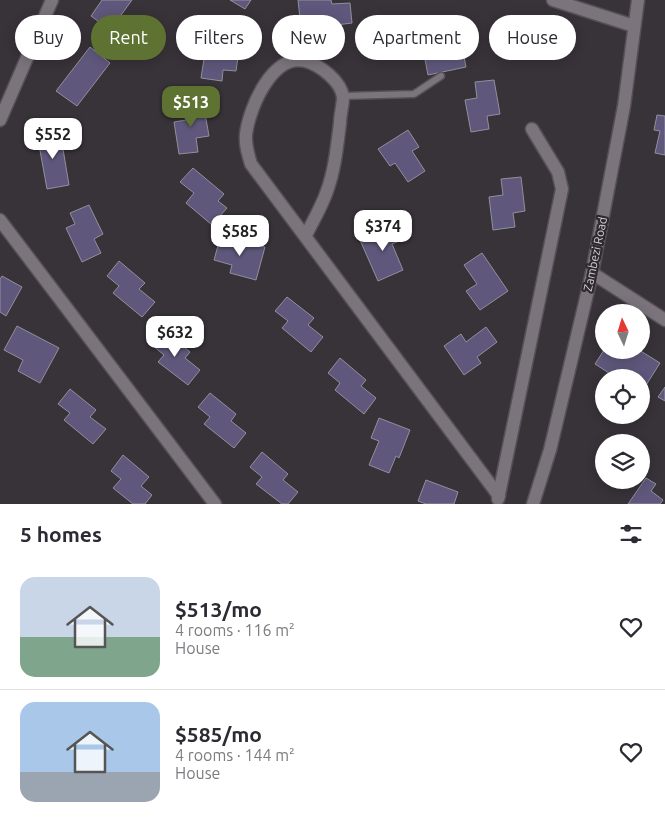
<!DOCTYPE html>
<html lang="en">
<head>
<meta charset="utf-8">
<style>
	:root { --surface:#fff; --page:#f7f7f7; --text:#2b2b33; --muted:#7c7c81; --line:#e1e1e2; --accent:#5e7332 }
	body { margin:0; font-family:Ubuntu,sans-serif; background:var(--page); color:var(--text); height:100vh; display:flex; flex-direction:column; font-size:19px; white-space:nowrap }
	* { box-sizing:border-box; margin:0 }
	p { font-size:16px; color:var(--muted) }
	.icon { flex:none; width:28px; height:28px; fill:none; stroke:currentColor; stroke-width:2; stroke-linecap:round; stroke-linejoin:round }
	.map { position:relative; height:504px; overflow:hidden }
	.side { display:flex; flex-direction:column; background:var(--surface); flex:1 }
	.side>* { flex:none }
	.banner { position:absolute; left:15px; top:15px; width:635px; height:45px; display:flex; gap:10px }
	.needle { width:32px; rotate:356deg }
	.fabs { position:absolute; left:595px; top:304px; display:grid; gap:10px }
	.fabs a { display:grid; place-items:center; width:55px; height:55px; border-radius:50%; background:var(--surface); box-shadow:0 2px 12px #0003; font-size:25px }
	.price { position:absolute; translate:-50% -42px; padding:0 11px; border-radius:10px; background:#fff; color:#222; font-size:16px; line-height:32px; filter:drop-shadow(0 1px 2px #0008) }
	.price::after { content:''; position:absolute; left:50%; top:30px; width:15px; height:11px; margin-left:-8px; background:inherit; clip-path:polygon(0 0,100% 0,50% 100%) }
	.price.active { background:var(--accent); color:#fff }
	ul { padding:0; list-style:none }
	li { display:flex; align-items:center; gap:15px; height:125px; padding:0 20px }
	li+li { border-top:1px solid var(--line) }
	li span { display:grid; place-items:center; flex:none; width:140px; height:100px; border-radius:15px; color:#555 }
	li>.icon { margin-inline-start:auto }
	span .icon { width:60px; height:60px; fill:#fffc; stroke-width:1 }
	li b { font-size:21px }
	h2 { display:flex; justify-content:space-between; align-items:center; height:60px; padding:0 20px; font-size:21px }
	.tag { padding:0 18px; border-radius:22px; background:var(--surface); box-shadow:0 2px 12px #0003; font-size:18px; line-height:45px }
	.tag.active { background:var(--accent); color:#fff }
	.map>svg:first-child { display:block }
	.building { fill:#5f587c; stroke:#91909b }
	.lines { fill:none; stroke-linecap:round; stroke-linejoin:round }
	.service-casing { stroke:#565056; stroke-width:9 }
	.minor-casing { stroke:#565056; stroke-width:15 }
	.service { stroke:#7b747c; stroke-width:6 }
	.minor { stroke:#7b747c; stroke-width:12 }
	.labels { text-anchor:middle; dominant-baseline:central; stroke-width:4.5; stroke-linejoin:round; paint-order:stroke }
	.street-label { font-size:12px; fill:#d5d0d5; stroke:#2e282f }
</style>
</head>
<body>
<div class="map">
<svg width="665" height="504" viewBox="0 0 665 504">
	<rect width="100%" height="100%" fill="#383239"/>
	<!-- building -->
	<g class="building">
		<path d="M 102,0 L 132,0 L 110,30 L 91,16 Z"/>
		<path d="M 230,0 L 251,0 L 245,9 Z"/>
		<path d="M 298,0 L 331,0 L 332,4 L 350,3 L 352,23 L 313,28 L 311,18 L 300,19 Z"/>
		<path d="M 457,21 L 466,67 L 428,75 L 424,54 L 435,51 L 430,26 Z"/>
		<path d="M 219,33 L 241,36 L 236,71 L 223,70 L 222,81 L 201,78 L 206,46 L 217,48 Z"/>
		<path d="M 90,47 L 110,63 L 77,106 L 56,91 Z"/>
		<path d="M 494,80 L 500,114 L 487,116 L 489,129 L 471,132 L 465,100 L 477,98 L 475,82 Z"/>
		<path d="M 203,102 L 209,136 L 196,138 L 198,152 L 179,154 L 174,122 L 186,120 L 183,105 Z"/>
		<path d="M 657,115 L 665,116 L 665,155 L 655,153 L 660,131 L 654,130 Z"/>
		<path d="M 408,130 L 419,147 L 412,151 L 425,171 L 408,182 L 395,163 L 390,166 L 378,149 Z"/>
		<path d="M 60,131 L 69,185 L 47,189 L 37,134 Z"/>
		<path d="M 193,168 L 224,194 L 218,201 L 227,208 L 212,225 L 186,203 L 194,193 L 180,182 Z"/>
		<path d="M 521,177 L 525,211 L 513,213 L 515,227 L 493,230 L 489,197 L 503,195 L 501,179 Z"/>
		<path d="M 89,205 L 103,234 L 94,239 L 101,253 L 82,262 L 66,228 L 75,224 L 70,213 Z"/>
		<path d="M 395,224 L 402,240 L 392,244 L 403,270 L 378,281 L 360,240 Z"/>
		<path d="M 221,235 L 265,247 L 256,280 L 230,273 L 232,265 L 214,260 Z"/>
		<path d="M 482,253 L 508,291 L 480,310 L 466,291 L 477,284 L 464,265 Z"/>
		<path d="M 119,261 L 145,283 L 139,289 L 155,302 L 142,317 L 113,293 L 119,286 L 107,276 Z"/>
		<path d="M 2,276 L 22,287 L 6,316 L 0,312 L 0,279 Z"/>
		<path d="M 287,297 L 314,318 L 308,325 L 323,337 L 311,352 L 282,328 L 288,321 L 275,311 Z"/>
		<path d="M 17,326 L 59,348 L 40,383 L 18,371 L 23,360 L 4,350 Z"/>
		<path d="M 486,327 L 497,342 L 477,357 L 481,363 L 464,375 L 444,346 L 461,334 L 466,342 Z"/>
		<path d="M 164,330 L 190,352 L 185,358 L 200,370 L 188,385 L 158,362 L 164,355 L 152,345 Z"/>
		<path d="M 604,350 L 639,350 L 660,363 L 641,393 L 641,378 L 611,378 L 612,375 L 595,364 Z"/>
		<path d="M 340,358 L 366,380 L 361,386 L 376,398 L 364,414 L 335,390 L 340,383 L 328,373 Z"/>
		<path d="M 665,387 L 665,401 L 658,397 Z"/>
		<path d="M 70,389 L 96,410 L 90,417 L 106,429 L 93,444 L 64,420 L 70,413 L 58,404 Z"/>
		<path d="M 210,393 L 236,414 L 231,421 L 246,433 L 234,448 L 204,424 L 210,417 L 198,407 Z"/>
		<path d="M 379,418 L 410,430 L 399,458 L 396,456 L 389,473 L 369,465 L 379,441 L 371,438 Z"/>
		<path d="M 262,452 L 288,474 L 283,480 L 298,492 L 288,504 L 282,504 L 256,484 L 262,477 L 250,467 Z"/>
		<path d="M 123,455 L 149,477 L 141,486 L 152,495 L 145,504 L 133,504 L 113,488 L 121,479 L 111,471 Z"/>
		<path d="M 646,478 L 656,484 L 651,491 L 663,500 L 660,504 L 628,504 Z"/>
		<path d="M 426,480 L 458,492 L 454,504 L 426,504 L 418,501 Z"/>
	</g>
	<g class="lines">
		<defs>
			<path id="service" d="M 343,96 L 414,94 L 441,76"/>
			<g id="minor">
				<path d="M 553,0 L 634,26"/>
				<path d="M 0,120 L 52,0"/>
				<path d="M 0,220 L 215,504"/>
				<path d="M 306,235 C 313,221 322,206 327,191 C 335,169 337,146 340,123 C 340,115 343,105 343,97 C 341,81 320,65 305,61 C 272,53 249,109 246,134 C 245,145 248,154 251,164 L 499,496"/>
				<path d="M 592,273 L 665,320"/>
				<path d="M 498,499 L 562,189 L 558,172 L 532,129"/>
				<path d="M 533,504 L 550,450 L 592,273 L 624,106 L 638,0"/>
			</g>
		</defs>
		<!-- service casing -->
		<use href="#service" class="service-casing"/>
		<!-- minor casing -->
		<use href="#minor" class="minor-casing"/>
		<!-- service -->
		<use href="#service" class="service"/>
		<!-- minor -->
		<use href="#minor" class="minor"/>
	</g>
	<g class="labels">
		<!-- street labels -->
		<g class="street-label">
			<text transform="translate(595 254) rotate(-78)">Zambezi Road</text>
		</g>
	</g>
</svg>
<div class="fabs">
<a><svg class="needle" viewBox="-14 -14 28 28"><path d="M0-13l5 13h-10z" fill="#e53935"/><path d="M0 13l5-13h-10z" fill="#7c7c81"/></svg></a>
<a><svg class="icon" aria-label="locate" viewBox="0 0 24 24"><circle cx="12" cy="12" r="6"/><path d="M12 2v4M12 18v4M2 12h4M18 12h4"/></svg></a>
<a><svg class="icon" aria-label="layers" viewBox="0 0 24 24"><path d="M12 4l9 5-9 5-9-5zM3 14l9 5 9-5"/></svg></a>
</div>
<b class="price active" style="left:191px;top:128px">$513</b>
<b class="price" style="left:53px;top:160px">$552</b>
<b class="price" style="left:383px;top:252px">$374</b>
<b class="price" style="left:240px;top:257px">$585</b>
<b class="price" style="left:175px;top:358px">$632</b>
<div class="banner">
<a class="tag">Buy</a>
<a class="tag active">Rent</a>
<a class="tag">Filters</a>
<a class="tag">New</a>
<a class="tag">Apartment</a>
<a class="tag">House</a>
</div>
</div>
<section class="side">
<h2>5 homes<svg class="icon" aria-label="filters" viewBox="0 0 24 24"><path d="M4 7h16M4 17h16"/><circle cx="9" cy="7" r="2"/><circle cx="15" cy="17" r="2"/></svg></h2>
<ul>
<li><span style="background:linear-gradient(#c9d6e8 60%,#7fa58c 0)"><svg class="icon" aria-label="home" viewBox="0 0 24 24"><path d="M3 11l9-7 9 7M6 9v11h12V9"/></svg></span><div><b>$513/mo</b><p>4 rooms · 116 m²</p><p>House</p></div><svg class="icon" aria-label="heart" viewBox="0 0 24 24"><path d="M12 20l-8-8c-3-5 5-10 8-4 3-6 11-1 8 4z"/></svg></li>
<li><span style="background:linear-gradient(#a9c7e8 70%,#9aa5b1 0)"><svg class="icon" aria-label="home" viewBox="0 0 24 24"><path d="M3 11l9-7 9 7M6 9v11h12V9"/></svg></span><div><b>$585/mo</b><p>4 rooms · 144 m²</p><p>House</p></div><svg class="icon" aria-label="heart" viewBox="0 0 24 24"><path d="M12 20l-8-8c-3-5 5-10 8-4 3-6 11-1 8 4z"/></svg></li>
</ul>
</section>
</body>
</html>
